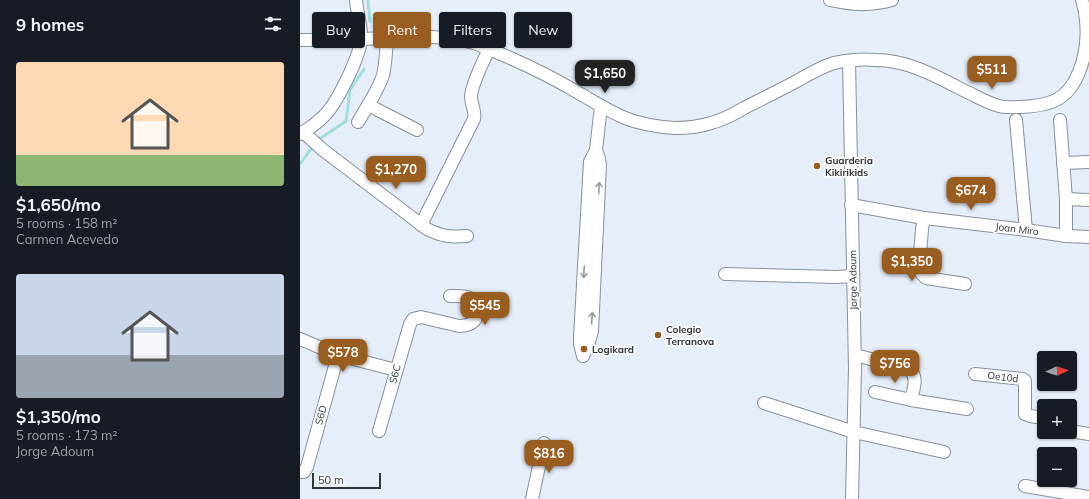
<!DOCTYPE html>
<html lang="en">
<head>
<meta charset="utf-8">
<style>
	:root { --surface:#171b24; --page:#20242c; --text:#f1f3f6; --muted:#9ea1a6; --accent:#995d1f }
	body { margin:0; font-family:Mulish,sans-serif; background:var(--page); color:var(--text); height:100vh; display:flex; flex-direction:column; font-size:15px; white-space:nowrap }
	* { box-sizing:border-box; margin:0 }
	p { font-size:13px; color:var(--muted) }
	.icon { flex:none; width:22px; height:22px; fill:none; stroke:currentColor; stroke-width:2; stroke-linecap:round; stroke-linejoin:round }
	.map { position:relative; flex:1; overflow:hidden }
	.sheet { display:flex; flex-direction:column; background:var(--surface); width:300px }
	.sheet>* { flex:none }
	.banner { position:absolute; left:12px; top:12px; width:380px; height:36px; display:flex; gap:8px }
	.needle { width:26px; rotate:86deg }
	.fabs { position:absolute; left:737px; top:351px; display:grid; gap:8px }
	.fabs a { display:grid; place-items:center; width:40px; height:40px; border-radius:4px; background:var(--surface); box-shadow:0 1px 3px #0004; font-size:20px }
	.scale { position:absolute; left:12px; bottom:10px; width:69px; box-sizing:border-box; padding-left:4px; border:2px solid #323539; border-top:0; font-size:11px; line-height:14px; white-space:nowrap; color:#323539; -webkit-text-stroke:3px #f9fbfd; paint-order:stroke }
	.price { position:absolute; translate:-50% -34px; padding:0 9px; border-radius:8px; background:var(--accent); color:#fff; font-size:13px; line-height:26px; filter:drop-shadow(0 1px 2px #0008) }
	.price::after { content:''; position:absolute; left:50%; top:24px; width:12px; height:9px; margin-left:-6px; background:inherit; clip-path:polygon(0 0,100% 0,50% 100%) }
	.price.active { background:#222; color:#fff }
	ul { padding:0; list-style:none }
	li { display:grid; align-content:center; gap:8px; height:212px; padding:0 16px }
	li span { display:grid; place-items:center; height:124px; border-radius:4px; color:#555 }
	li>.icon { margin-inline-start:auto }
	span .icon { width:72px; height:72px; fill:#fffc; stroke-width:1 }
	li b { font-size:17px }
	h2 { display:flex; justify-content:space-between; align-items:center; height:48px; padding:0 16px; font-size:17px }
	.tag { padding:0 14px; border-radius:4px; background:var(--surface); box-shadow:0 1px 3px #0004; font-size:14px; line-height:36px }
	.tag.active { background:var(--accent); color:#fff }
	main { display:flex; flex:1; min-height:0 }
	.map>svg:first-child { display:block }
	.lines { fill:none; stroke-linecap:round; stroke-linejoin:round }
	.stream { stroke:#a1dfdb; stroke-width:3 }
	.minor-casing { stroke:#88909a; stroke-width:14 }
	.minor { stroke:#fff; stroke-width:12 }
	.oneway { stroke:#989a9c }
	.poi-dot { fill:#995d1f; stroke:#f9fbfd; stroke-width:1.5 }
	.labels { text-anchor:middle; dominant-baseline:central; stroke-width:4; stroke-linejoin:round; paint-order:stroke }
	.poi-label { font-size:10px; font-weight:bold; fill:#323539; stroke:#f9fbfd; text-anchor:start }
	.street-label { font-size:10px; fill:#323539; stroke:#f9fbfd }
</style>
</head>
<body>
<main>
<section class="sheet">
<h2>9 homes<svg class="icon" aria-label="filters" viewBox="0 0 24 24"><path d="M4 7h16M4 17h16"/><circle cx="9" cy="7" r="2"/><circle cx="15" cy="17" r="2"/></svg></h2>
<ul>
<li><span style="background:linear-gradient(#ffd9b3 75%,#8fb573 0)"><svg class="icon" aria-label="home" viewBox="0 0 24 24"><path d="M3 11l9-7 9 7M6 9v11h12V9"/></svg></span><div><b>$1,650/mo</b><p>5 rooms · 158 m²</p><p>Carmen Acevedo</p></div></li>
<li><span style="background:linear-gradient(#c9d6e8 65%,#9aa5b1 0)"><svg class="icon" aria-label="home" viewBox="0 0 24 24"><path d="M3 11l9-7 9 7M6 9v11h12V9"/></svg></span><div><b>$1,350/mo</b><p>5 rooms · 173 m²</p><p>Jorge Adoum</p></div></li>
</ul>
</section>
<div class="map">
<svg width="789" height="499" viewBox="0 0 789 499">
	<rect width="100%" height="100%" fill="#e6eefa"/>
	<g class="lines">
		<!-- stream -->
		<g class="stream">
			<path d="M 68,0 L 70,22"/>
			<path d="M 18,140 L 46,121 L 50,90 L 64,69"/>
			<path d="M 0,164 L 13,146"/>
		</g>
		<defs>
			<g id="minor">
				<path d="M 530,0 C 553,5 569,6 592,0"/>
				<path d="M 0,40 C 21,40 43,40 64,39 C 100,38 139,33 174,43 C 185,47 196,52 208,57 C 231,67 255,79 277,92 C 293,101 308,111 325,118 C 340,124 359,127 375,128 C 387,128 399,127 411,123 C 423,120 434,114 444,108 C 462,99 480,90 497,81 C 509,74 521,67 534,63 C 548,60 562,59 575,60 C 608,60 636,76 665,91 C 676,96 687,103 699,106 C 706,108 714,107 721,107 C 750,106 768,100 779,72 C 788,50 789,23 782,0"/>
				<path d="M 549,61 L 555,368 L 552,499"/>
				<path d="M 68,105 L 117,130"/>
				<path d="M 716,120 L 726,230"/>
				<path d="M 760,120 L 766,199 L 766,236"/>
				<path d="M 58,122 C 66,108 78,91 83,75 C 86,63 86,50 87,38"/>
				<path d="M 3,132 L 23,150 L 127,229 C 143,237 150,237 167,236"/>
				<path d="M 0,134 C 9,129 18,122 25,115 C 38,101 59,58 61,40 C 62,26 57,13 56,0"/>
				<path d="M 763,163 L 789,162"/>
				<path d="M 766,199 L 789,200"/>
				<path d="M 551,205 L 624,218 L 726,230 L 766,236 L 789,237"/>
				<path d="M 624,218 L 622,229 L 619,267 C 620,273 622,275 626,278 L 665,284"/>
				<path d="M 121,225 L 174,119 C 176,111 171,105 171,97 C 171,85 184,60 189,49"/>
				<path d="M 425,274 L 536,277 L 553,276"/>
				<path d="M 0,339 L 38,355 L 96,370"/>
				<path d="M 555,355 L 609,369 C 619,377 613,390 611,400 L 667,409"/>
				<path d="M 283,356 L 280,344 L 280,337 L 290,162 L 296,150 L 301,106"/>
				<path d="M 283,356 L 288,345 L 292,331 L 300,165 L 299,159 L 296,150"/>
				<path d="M 675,374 L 723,379 L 725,381 L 725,414 L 730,416 L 744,418"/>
				<path d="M 575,392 L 611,400"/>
				<path d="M 464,403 L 554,432 L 644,452"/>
				<path d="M 79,431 L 110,324 L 113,319 L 121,317 L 159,326 C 164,326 170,325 174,321 C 179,315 179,303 172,299 C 166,295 157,296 150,296"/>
				<path d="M 770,431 L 789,434"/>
				<path d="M 0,472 L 4,472 L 7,467 L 38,355"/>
				<path d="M 725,486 L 789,497"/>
				<path d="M 232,499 L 244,443"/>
			</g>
		</defs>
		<!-- minor casing -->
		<use href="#minor" class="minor-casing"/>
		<!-- minor -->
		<use href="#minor" class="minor"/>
	</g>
	<!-- one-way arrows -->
	<defs><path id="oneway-shaft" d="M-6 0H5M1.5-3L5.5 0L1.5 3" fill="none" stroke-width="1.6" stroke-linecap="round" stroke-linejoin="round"/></defs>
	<g class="oneway">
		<use href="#oneway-shaft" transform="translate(299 188) rotate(-87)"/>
		<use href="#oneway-shaft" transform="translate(284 272) rotate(93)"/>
		<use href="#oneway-shaft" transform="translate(292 318) rotate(-86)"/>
	</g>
	<!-- markers -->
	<g class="poi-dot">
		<circle cx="517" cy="166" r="4"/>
		<circle cx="358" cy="335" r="4"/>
		<circle cx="284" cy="349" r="4"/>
	</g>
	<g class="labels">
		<!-- poi labels -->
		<g class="poi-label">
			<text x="525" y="160">Guarderia<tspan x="525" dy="12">Kikirikids</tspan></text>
			<text x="366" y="329">Colegio<tspan x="366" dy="12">Terranova</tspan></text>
			<text x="292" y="349">Logikard</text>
		</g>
		<!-- street labels -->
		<g class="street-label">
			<text transform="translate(717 229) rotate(7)">Joan Miro</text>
			<text transform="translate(553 280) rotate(-91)">Jorge Adoum</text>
			<text transform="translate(95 374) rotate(-74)">S6C</text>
			<text transform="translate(703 377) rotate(7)">Oe10d</text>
			<text transform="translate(21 415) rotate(-75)">S6D</text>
		</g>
	</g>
</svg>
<div class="fabs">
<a><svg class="needle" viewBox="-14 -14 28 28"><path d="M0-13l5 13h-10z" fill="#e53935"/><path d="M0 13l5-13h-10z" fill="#9ea1a6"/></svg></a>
<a>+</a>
<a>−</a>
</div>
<div class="scale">50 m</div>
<b class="price" style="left:692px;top:90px">$511</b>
<b class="price active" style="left:305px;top:94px">$1,650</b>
<b class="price" style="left:96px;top:190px">$1,270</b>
<b class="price" style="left:671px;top:211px">$674</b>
<b class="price" style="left:612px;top:282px">$1,350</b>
<b class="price" style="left:185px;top:326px">$545</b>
<b class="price" style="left:43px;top:373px">$578</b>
<b class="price" style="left:595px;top:384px">$756</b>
<b class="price" style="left:249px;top:474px">$816</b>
<div class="banner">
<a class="tag">Buy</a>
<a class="tag active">Rent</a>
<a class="tag">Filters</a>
<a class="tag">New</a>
</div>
</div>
</main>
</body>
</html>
